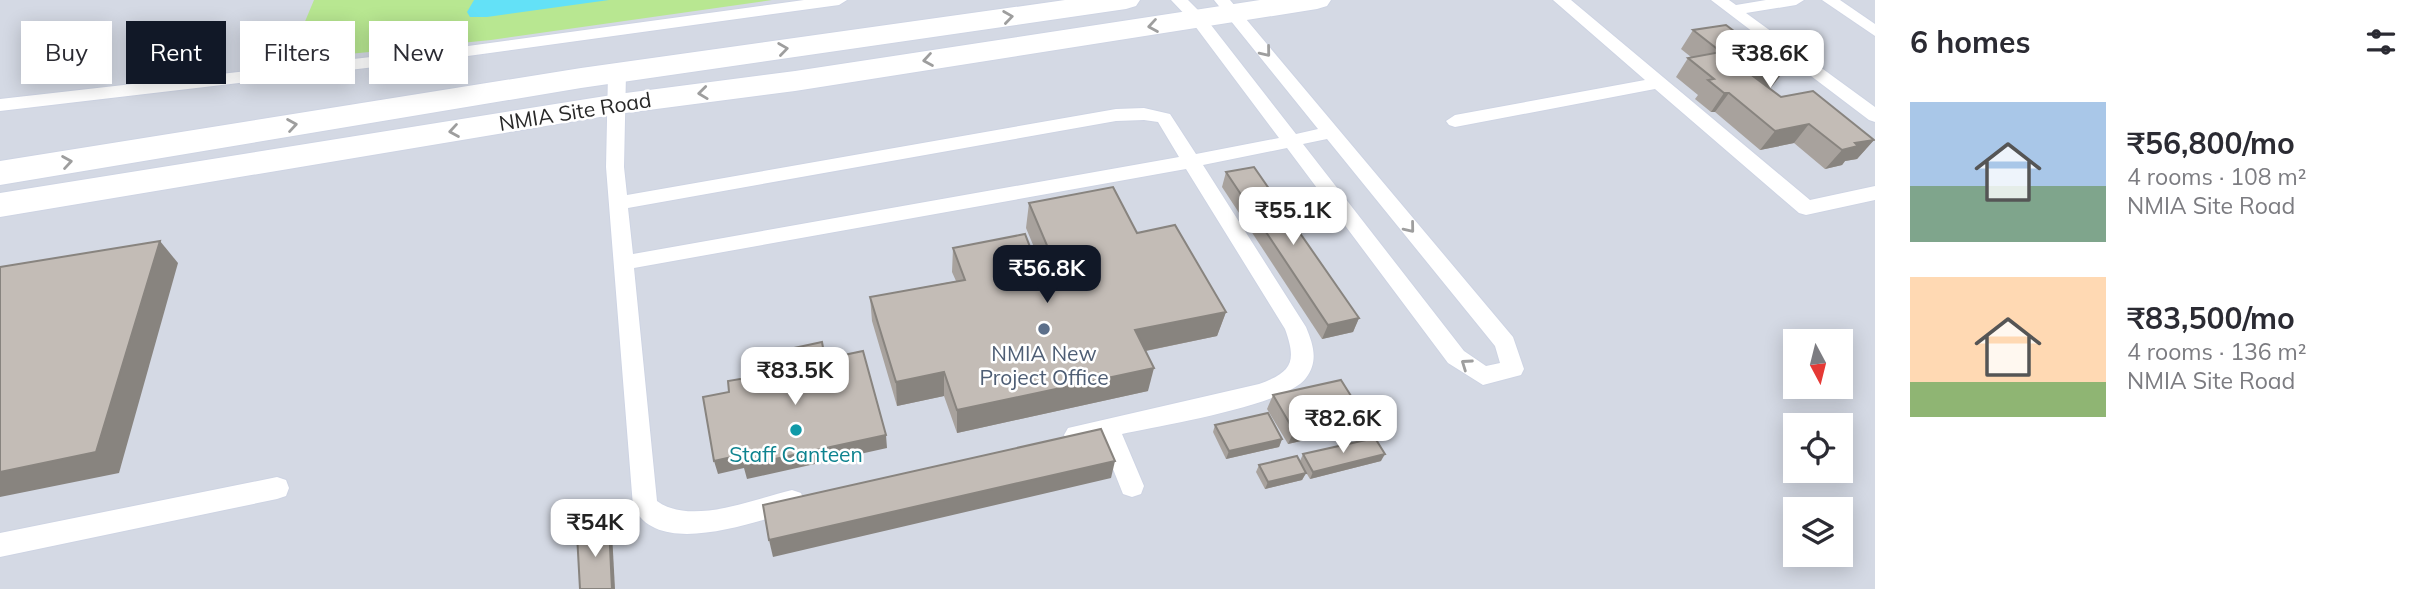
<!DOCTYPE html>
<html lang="en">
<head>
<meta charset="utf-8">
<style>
	:root { --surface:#fff; --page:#f7f7f7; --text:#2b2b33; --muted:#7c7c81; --accent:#111827 }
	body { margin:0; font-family:Mulish,sans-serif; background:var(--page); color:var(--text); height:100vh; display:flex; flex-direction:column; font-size:26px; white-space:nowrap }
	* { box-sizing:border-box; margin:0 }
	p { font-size:23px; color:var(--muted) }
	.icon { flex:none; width:38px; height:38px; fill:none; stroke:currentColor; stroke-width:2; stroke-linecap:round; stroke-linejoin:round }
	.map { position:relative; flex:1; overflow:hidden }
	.panel { display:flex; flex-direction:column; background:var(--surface); width:560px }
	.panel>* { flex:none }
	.banner { position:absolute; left:21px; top:21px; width:665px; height:63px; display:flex; gap:14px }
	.needle { width:46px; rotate:173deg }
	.tools { position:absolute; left:1783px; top:329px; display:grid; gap:14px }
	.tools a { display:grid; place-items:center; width:70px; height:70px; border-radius:0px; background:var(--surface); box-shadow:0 4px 18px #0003; font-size:35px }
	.price { position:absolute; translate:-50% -60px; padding:0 16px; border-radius:14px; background:#fff; color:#222; font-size:23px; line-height:46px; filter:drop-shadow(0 2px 4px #0008) }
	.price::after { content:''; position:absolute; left:50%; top:42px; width:21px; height:16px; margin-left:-10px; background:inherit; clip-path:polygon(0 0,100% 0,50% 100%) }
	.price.selected { background:var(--accent); color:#fff }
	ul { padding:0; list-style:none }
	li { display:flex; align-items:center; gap:21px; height:175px; padding:0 35px }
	li span { display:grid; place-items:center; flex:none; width:196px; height:140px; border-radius:0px; color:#555 }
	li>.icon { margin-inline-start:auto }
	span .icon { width:84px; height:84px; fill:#fffc; stroke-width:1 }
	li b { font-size:30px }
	h2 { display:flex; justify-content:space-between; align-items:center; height:84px; padding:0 35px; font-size:30px }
	.tag { padding:0 24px; border-radius:0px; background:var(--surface); box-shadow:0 4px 18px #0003; font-size:24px; line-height:63px }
	.tag.selected { background:var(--accent); color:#fff }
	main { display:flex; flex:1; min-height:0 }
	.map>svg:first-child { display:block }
	.airport { fill:#d4d9e4; fill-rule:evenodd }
	.green { fill:#b8e791 }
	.water { fill:#63e1f7 }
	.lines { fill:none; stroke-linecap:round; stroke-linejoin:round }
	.lane-casing { stroke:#ced4e3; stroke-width:2 }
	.secondary-casing { stroke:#ced4e3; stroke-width:2 }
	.lane { fill:#fff; fill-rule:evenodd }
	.secondary { fill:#fff; fill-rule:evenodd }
	.wall { fill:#a8a29d }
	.shaded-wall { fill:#88847f }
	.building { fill:#c3bcb6; stroke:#88847f; stroke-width:2 }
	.oneway { stroke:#9e9e9e }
	.service-dot { fill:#5c6f8a; stroke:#fff; stroke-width:2.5 }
	.culture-dot { fill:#0f9aa8; stroke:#fff; stroke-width:2.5 }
	.labels { text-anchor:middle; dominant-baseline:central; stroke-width:5; stroke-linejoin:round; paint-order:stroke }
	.street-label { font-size:21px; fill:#282828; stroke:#fff }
	.service-label { font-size:21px; fill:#4e5e75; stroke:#fff }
	.culture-label { font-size:21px; fill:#0d838f; stroke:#fff }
</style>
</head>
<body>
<main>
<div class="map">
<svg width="1875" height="589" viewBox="0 0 1875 589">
	<rect width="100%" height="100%" fill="#ece2d9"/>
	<!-- airport -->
	<path class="airport" d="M 0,0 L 1875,0 L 1875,589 L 0,589 ZM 1796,341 L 1841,341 L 1841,387 L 1796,387 ZM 1796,425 L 1841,425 L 1841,471 L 1796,471 ZM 1796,509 L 1841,509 L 1841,555 L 1796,555 Z"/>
	<!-- green -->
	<path class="green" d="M 314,0 L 772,0 L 491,40 L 288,60 L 287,49 L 301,31 Z"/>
	<!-- water -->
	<path class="water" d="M 474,0 L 609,0 L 487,17 L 470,17 L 467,12 Z"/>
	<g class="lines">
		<defs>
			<g id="lane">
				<path d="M 804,0 L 847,0 L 839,5 L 468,56 L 0,111 L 0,99 L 468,46 Z"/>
				<path d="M 1171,0 L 1188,0 L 1204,16 L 1296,134 L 1318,129 L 1214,0 L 1230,0 L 1513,337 L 1524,369 L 1521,375 L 1483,385 L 1448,363 L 1287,148 L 1203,165 L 1306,327 C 1313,344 1319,361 1306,378 C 1287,405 1159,426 1122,434 L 1144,486 L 1141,494 L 1132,497 L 1123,494 L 1101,439 L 1076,445 L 1068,442 L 1064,435 L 1068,428 L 1259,384 C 1292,372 1297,362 1285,329 L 1186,169 L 634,268 L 657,501 C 691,526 754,499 792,490 L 801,493 L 804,501 L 801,509 L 792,512 C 751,522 657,559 633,506 L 606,167 L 608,73 L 611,69 L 617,68 L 626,73 L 624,167 L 627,195 L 1116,109 L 1144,108 L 1170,114 L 1196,154 L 1279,138 L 1192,22 ZM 1144,120 L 1158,122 L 1179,157 L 633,254 L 628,208 L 1116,121 ZM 1327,139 L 1495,346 L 1500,363 L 1486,366 L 1464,351 L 1303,144 Z"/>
				<path d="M 1553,0 L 1571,0 L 1810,200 L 1875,186 L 1875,200 L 1806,215 L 1799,213 L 1655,89 L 1455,127 L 1449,125 L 1446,121 L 1455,115 L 1645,80 Z"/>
				<path d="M 1711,0 L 1729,0 L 1736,5 L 1766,0 L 1804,0 L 1796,5 L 1746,13 L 1875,107 L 1875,122 L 1869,120 Z"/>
				<path d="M 1822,0 L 1840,0 L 1875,24 L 1875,36 Z"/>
				<path d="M 277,477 L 286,480 L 289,488 L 286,496 L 277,499 L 0,557 L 0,533 Z"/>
			</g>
			<g id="secondary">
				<path d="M 1065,0 L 1140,0 L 1136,6 L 1126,9 L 581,88 L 0,185 L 0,161 L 581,68 Z"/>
				<path d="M 1260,0 L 1331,0 L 1327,6 L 1317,9 L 795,91 L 618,114 L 0,217 L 0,193 L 618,94 L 795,71 Z"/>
			</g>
		</defs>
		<!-- lane casing -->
		<use href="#lane" class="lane-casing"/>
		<!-- secondary casing -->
		<use href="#secondary" class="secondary-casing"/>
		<!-- lane -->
		<use href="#lane" class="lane"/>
		<!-- secondary -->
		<use href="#secondary" class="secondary"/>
	</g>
	<!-- wall -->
	<g class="wall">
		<path d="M 1693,30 L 1781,97 L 1874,140 L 1857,159 L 1845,161 L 1842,165 L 1825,169 L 1794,143 L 1760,150 L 1715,112 L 1711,112 L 1695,99 L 1698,95 L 1676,77 L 1688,58 L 1691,57 L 1681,49 Z"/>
		<path d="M 1226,172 L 1359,318 L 1353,332 L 1322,339 L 1222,187 Z"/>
		<path d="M 1029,203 L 1137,233 L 1226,312 L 1217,336 L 1146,351 L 1148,391 L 957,433 L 944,396 L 897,406 L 872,321 L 870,297 L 956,281 L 952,272 L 953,248 L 1037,265 L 1041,264 L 1026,228 Z"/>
		<path d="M 1273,395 L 1363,415 L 1356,428 L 1288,444 L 1267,409 Z"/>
		<path d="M 1215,425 L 1282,439 L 1279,447 L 1226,459 L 1213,432 Z"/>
		<path d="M 1303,454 L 1381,461 L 1310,479 L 1302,466 L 1306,473 L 1302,480 L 1265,489 L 1256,472 L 1259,465 L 1300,461 Z"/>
	</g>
	<!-- shaded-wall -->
	<g class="shaded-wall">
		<path d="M 1785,70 L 1770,89 L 1753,76 Z"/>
		<path d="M 1724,93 L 1729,93 L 1715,112 L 1711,112 Z"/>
		<path d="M 1809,124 L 1794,143 L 1760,150 L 1775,131 Z"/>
		<path d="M 1874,140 L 1857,159 L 1845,161 L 1842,165 L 1825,169 L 1842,150 L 1855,143 Z"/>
		<path d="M 160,241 L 178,263 L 119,473 L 0,497 L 0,472 Z"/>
		<path d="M 1226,312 L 1217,336 L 1130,354 L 1135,330 Z"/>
		<path d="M 1359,318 L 1353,332 L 1322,339 L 1328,325 Z"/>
		<path d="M 1154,368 L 1148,391 L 957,433 L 957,410 Z"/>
		<path d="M 944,372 L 944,396 L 897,406 L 896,382 Z"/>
		<path d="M 1363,415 L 1356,428 L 1288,444 L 1294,431 Z"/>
		<path d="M 886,435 L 887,448 L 747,479 L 744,468 L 718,474 L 714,461 L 741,455 Z"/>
		<path d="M 1282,439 L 1279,447 L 1226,459 L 1229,451 Z"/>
		<path d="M 1385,454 L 1381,461 L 1310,479 L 1313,472 Z"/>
		<path d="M 1115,461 L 1111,478 L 773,557 L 769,540 Z"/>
		<path d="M 1306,473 L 1302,480 L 1265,489 L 1268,482 Z"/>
		<path d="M 609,526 L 612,533 L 615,589 L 612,589 Z"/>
	</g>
	<!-- building -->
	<g class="building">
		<path d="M 1726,25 L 1785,70 L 1753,76 L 1781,97 L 1813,91 L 1874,140 L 1855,143 L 1858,146 L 1842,150 L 1809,124 L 1775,131 L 1729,93 L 1724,93 L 1708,80 L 1714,79 L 1688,58 L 1721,52 L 1693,30 Z"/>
		<path d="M 1254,167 L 1359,318 L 1328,325 L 1226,172 Z"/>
		<path d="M 1113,187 L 1137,233 L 1175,225 L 1226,312 L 1135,330 L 1154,368 L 957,410 L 944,372 L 896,382 L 870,297 L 965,280 L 953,248 L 1025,234 L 1037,265 L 1054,262 L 1029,203 Z"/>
		<path d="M 160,241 L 96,452 L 0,472 L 0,267 Z"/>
		<path d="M 822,342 L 825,359 L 863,351 L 886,435 L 743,466 L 741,455 L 714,461 L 703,397 L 729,392 L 728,381 L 770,374 L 766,354 Z"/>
		<path d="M 1341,380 L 1363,415 L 1294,431 L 1273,395 Z"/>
		<path d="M 1268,413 L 1282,439 L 1229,451 L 1215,425 Z"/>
		<path d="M 1101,429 L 1115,461 L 769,540 L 763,505 Z"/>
		<path d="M 1375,438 L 1385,454 L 1313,472 L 1303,454 Z"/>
		<path d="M 1297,456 L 1306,473 L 1268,482 L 1259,465 Z"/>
		<path d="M 609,526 L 612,589 L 580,589 L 577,534 Z"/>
	</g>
	<!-- one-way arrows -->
	<defs><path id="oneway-chevron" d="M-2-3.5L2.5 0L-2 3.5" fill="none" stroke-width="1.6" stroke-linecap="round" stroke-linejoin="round" transform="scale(1.75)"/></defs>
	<g class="oneway">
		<use href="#oneway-chevron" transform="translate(1008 17) rotate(-8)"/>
		<use href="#oneway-chevron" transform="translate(1153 26) rotate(171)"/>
		<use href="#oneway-chevron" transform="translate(783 49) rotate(-8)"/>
		<use href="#oneway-chevron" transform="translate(1266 52) rotate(51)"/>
		<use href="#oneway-chevron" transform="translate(928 60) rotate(171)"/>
		<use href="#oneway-chevron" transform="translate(703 93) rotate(173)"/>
		<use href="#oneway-chevron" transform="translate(292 125) rotate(-9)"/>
		<use href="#oneway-chevron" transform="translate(454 131) rotate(171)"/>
		<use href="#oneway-chevron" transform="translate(67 162) rotate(-9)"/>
		<use href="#oneway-chevron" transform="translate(1410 228) rotate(51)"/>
		<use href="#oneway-chevron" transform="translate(1466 364) rotate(-145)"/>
	</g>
	<!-- markers -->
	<circle class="service-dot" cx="1044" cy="329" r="7"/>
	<circle class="culture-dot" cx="796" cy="430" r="7"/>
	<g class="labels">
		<!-- street labels -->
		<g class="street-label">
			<text transform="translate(575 111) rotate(-9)">NMIA Site Road</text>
		</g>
		<!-- service labels -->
		<g class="service-label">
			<text x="1044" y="353">NMIA New<tspan x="1044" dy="24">Project Office</tspan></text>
		</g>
		<!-- culture labels -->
		<g class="culture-label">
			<text x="796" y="454">Staff Canteen</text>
		</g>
	</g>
</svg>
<div class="tools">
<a><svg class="needle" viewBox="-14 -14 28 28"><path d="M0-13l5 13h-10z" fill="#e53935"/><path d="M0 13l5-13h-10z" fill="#7c7c81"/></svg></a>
<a><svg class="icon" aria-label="locate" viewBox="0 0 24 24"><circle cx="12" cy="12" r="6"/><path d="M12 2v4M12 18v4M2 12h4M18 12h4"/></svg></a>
<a><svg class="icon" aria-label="layers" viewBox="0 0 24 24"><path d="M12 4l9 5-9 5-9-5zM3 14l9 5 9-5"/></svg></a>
</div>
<b class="price" style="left:1770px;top:90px">₹38.6K</b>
<b class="price" style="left:1293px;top:247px">₹55.1K</b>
<b class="price selected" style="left:1047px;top:305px">₹56.8K</b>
<b class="price" style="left:795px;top:407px">₹83.5K</b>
<b class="price" style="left:1343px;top:455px">₹82.6K</b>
<b class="price" style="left:595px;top:559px">₹54K</b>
<div class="banner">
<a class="tag">Buy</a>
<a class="tag selected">Rent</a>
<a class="tag">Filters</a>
<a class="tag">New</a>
</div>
</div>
<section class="panel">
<h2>6 homes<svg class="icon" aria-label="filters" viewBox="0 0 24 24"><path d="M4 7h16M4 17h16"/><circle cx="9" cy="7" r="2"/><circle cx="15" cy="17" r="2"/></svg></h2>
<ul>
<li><span style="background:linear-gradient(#a9c7e8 60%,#7fa58c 0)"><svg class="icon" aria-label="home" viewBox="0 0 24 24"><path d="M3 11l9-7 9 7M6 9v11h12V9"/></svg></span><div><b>₹56,800/mo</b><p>4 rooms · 108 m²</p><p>NMIA Site Road</p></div></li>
<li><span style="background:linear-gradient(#ffd9b3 75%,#8fb573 0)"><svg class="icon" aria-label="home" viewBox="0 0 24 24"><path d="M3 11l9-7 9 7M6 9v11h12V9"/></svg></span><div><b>₹83,500/mo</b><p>4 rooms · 136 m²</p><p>NMIA Site Road</p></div></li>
</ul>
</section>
</main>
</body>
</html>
